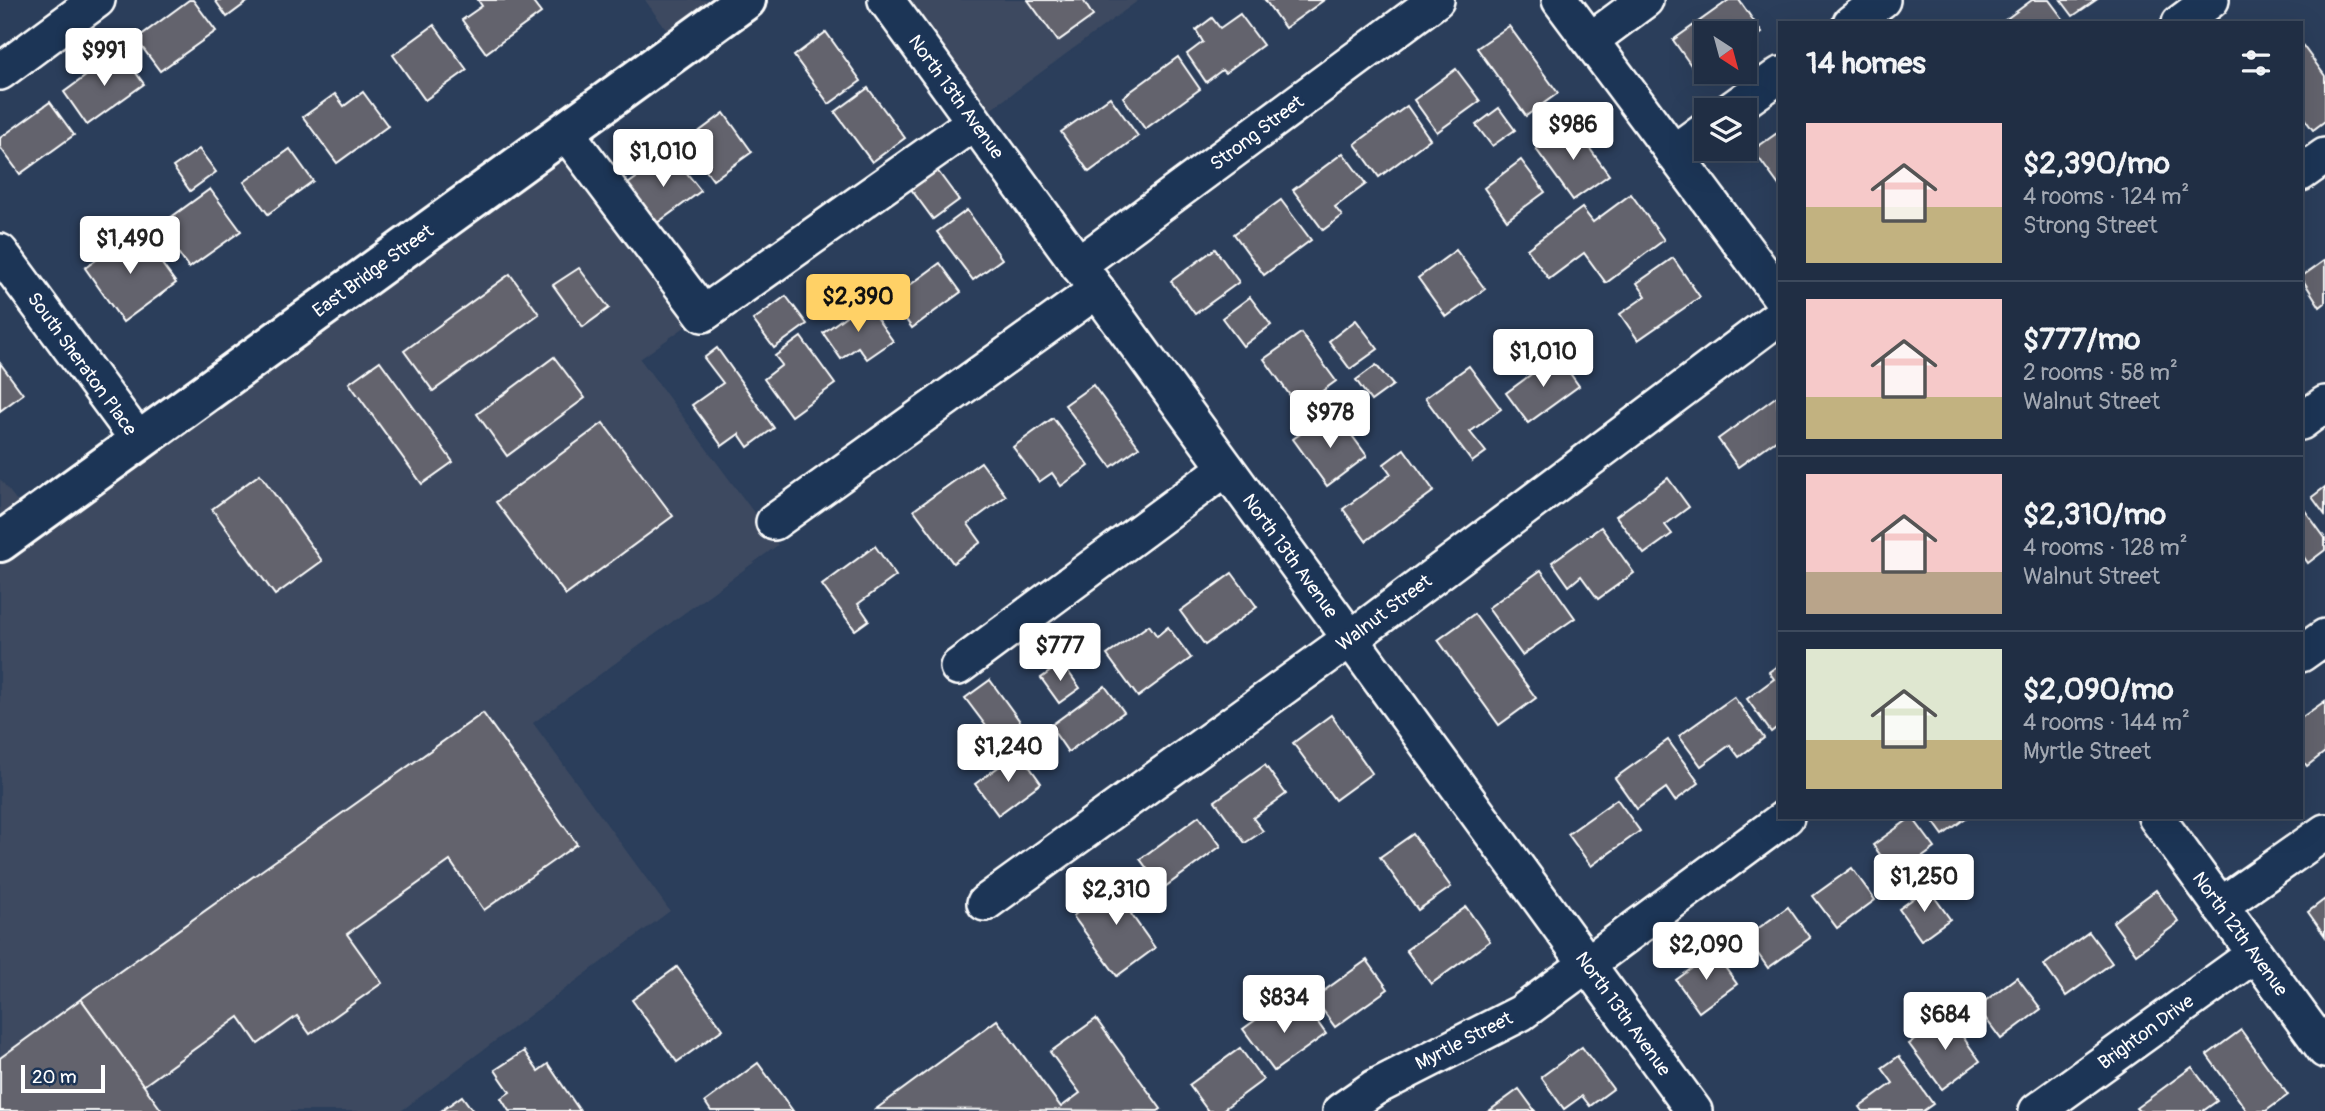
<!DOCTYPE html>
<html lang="en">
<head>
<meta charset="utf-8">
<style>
	:root { --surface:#202e44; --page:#2d3a4f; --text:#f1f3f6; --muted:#a2a8b2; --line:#3d4a5d; --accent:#ffd166 }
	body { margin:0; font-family:Pangolin,sans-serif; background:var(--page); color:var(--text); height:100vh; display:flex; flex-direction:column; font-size:26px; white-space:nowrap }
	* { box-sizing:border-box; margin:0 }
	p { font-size:23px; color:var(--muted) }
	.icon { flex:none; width:38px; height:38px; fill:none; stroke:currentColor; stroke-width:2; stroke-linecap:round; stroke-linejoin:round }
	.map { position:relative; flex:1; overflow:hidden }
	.drawer { position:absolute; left:1778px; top:21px; width:525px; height:798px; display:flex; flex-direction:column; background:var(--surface); border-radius:0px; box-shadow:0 7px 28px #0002,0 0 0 2px var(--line) }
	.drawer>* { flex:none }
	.needle { width:46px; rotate:144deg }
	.fabs { position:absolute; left:1694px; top:21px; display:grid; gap:14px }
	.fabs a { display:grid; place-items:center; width:63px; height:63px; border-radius:0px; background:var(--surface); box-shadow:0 7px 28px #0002,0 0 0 2px var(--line); font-size:35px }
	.scale { position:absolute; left:21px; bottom:18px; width:84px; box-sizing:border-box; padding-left:7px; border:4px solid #fff; border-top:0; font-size:19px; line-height:24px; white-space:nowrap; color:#fff; -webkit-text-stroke:5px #1d3557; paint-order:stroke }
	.price { position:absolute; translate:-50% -60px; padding:0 16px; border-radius:7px; background:#fff; color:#222; font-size:23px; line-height:46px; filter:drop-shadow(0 2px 4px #0008) }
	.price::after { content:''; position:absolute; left:50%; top:42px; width:21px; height:16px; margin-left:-10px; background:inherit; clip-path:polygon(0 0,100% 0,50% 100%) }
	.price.active { background:var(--accent); color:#111 }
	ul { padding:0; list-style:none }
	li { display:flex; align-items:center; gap:21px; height:175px; padding:0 28px }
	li+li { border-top:2px solid var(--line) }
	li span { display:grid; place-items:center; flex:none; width:196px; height:140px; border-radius:0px; color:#555 }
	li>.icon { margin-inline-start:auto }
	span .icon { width:84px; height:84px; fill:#fffc; stroke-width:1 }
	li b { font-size:30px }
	h2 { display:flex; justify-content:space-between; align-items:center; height:84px; padding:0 28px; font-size:30px }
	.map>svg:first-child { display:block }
	.built { fill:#3c4960 }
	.building { fill:#63646d; stroke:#fff; stroke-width:2 }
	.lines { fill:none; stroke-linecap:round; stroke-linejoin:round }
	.minor-casing { stroke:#fff; stroke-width:40 }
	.major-casing { stroke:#fff; stroke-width:44 }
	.minor { stroke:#1d3557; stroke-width:35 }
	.major { stroke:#1d3557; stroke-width:38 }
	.labels { text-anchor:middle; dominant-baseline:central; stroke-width:7; stroke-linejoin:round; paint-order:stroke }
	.street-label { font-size:19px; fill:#fff; stroke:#1d3557 }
</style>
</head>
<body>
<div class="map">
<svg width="2325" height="1111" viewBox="0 0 2325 1111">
	<rect width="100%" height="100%" fill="#2b3e5b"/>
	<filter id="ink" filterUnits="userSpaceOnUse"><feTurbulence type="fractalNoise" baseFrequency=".0143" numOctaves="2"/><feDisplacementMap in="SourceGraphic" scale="14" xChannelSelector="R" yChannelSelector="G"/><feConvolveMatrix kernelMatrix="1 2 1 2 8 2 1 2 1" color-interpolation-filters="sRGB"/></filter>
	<g filter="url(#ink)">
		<!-- built -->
		<g class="built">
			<path d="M 645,0 L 746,0 L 679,48 Z"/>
			<path d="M 886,0 L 1139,0 L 974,122 Z"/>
			<path d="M 565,131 L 703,314 L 640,359 L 778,545 L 533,723 L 670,911 L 401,1111 L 0,1111 L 0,479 L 31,519 Z"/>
		</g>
		<!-- building -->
		<g class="building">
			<path d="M 189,0 L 193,0 L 216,31 L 160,71 L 136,39 Z"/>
			<path d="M 215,0 L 250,0 L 227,17 Z"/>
			<path d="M 478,0 L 531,0 L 541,13 L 486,53 L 462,20 L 482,6 Z"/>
			<path d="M 1028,0 L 1083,0 L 1093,16 L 1058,41 Z"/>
			<path d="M 1265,0 L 1324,0 L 1285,28 Z"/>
			<path d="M 1729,0 L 1739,0 L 1762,33 L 1745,45 L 1745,33 L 1706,33 L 1709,72 L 1700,78 L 1673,40 Z"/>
			<path d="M 2032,0 L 2049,0 L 2064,20 L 2060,23 L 2001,23 Z"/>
			<path d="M 2061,0 L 2096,0 L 2073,16 Z"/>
			<path d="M 1240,14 L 1263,45 L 1225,73 L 1222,70 L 1206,82 L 1187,54 L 1203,42 L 1196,30 L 1212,18 L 1220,28 Z"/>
			<path d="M 434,25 L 467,70 L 425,100 L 393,55 Z"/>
			<path d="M 1509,26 L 1558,93 L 1526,116 L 1477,48 Z"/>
			<path d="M 826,32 L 861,81 L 829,104 L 794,56 Z"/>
			<path d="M 2301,43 L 2325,76 L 2325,121 L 2313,130 L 2301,114 Z"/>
			<path d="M 120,51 L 144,84 L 87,125 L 64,92 Z"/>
			<path d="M 1178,57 L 1200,89 L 1145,129 L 1123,97 Z"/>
			<path d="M 1456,69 L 1480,101 L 1437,132 L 1414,100 Z"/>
			<path d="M 868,88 L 905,138 L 872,162 L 835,112 Z"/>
			<path d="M 363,92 L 388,126 L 337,163 L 303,117 L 335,94 L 344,106 Z"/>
			<path d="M 1110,97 L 1138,136 L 1089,172 L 1061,132 Z"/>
			<path d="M 50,102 L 74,135 L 20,174 L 0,147 L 0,138 Z"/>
			<path d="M 1407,106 L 1430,139 L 1379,177 L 1355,144 Z"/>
			<path d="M 1499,108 L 1515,130 L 1492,146 L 1476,125 Z"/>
			<path d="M 724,113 L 752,152 L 713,180 L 685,142 Z"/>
			<path d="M 1572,124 L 1609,175 L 1573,200 L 1536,149 Z"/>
			<path d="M 1780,131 L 1780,187 L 1753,150 Z"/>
			<path d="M 199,149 L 216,172 L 190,191 L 173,167 Z"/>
			<path d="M 290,149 L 313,181 L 268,214 L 244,182 Z"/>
			<path d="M 671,153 L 701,191 L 653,226 L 625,186 Z"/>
			<path d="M 1343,153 L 1366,184 L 1335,207 L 1342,216 L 1323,230 L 1293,190 Z"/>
			<path d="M 1521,160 L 1545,192 L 1507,220 L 1484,188 Z"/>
			<path d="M 934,166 L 959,200 L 933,219 L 908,185 Z"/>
			<path d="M 210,189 L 241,231 L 189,268 L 159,226 Z"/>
			<path d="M 1631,194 L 1664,240 L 1606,283 L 1584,253 L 1549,279 L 1527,249 L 1582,208 L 1593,222 Z"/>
			<path d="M 1281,200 L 1311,240 L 1264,275 L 1234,234 Z"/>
			<path d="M 967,210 L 1002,259 L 973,280 L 937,232 Z"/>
			<path d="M 137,230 L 176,283 L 123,322 L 85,268 Z"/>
			<path d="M 1215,249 L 1239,282 L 1195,314 L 1171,281 Z"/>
			<path d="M 1456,250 L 1485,289 L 1446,317 L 1418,278 Z"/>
			<path d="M 1673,258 L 1700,297 L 1638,340 L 1620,314 L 1646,296 L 1637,283 Z"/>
			<path d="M 2325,260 L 2325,303 L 2320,307 L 2301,277 Z"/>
			<path d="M 940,263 L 961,292 L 912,328 L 891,299 Z"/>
			<path d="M 579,268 L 609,308 L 583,327 L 553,285 Z"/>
			<path d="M 510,274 L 539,314 L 433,391 L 404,351 Z"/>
			<path d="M 786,296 L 807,324 L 774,348 L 753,320 Z"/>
			<path d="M 1250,297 L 1271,325 L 1243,346 L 1222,318 Z"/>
			<path d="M 865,302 L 893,341 L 867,359 L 858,347 L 841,359 L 823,333 Z"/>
			<path d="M 1356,320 L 1378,349 L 1350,369 L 1329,341 Z"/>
			<path d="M 1301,333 L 1336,381 L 1299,408 L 1264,359 Z"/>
			<path d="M 801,337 L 835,384 L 791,416 L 764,379 L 782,365 L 775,356 Z"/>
			<path d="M 717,348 L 774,428 L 748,447 L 739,434 L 722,446 L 692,405 L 723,383 L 704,358 Z"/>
			<path d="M 1557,355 L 1579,386 L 1528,423 L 1506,393 Z"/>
			<path d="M 554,357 L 585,398 L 507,456 L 477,414 Z"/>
			<path d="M 380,361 L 453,462 L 422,484 L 349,383 Z"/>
			<path d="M 0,363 L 23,394 L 0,411 Z"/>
			<path d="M 1376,365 L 1393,385 L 1371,401 L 1356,380 Z"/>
			<path d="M 1469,366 L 1501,409 L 1470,432 L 1486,452 L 1472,462 L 1425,398 Z"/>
			<path d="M 1093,385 L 1139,447 L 1111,467 L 1065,405 Z"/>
			<path d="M 1777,396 L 1780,437 L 1738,467 L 1718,439 Z"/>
			<path d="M 1326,416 L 1337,432 L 1345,426 L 1367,456 L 1327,486 L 1293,439 Z"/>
			<path d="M 1053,418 L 1089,466 L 1061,486 L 1052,473 L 1039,482 L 1013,447 Z"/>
			<path d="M 603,423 L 673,516 L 566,595 L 496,502 Z"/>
			<path d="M 1404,449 L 1434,491 L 1366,541 L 1343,509 L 1391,474 L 1384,464 Z"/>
			<path d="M 981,462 L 1006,496 L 968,524 L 981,542 L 953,563 L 914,510 Z"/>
			<path d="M 260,474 L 322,561 L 275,595 L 212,509 Z"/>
			<path d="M 1668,478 L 1689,507 L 1665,525 L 1672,534 L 1644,554 L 1616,516 Z"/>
			<path d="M 2325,487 L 2325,515 L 2312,497 Z"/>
			<path d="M 2301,505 L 2325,538 L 2325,550 L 2308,563 L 2301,553 Z"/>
			<path d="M 1601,527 L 1634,573 L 1598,599 L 1581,576 L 1569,586 L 1552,562 Z"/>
			<path d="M 875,546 L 896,576 L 858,604 L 869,620 L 855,630 L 822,585 Z"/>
			<path d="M 1541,570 L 1575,618 L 1522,655 L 1488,608 Z"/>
			<path d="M 1232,573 L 1257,607 L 1205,645 L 1180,611 Z"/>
			<path d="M 1474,614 L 1536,698 L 1499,725 L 1438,640 Z"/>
			<path d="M 1149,625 L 1157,636 L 1168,627 L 1191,658 L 1138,697 L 1107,655 Z"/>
			<path d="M 1062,663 L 1080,688 L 1059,703 L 1041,678 Z"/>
			<path d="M 1780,664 L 1780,725 L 1771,732 L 1747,699 L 1774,679 L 1769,672 Z"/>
			<path d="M 990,680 L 1027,731 L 995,754 L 978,732 L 986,726 L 965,698 Z"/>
			<path d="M 1105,686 L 1124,712 L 1068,752 L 1050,726 Z"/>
			<path d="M 1734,697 L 1764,738 L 1739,757 L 1730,745 L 1701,766 L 1679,736 Z"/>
			<path d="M 2325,701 L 2325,752 L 2307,766 L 2301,758 L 2301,718 Z"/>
			<path d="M 483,713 L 577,844 L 484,910 L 450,861 L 347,934 L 382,983 L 310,1034 L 297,1016 L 258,1044 L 239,1017 L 143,1086 L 81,999 Z"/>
			<path d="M 1331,715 L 1372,773 L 1335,800 L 1293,743 Z"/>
			<path d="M 1668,740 L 1699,783 L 1675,801 L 1666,788 L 1637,809 L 1615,778 Z"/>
			<path d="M 1019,752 L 1041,783 L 998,815 L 975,784 Z"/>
			<path d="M 1265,765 L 1286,794 L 1253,818 L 1263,831 L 1245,843 L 1215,801 Z"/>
			<path d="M 1617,799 L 1640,831 L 1591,866 L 1568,834 Z"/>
			<path d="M 1199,816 L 1221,846 L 1162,889 L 1140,859 Z"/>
			<path d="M 1912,817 L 1935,848 L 1896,876 L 1873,845 Z"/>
			<path d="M 1930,817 L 1967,817 L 1943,835 Z"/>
			<path d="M 1413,834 L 1451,887 L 1418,910 L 1380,857 Z"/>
			<path d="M 1852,868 L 1875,900 L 1837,928 L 1813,896 Z"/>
			<path d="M 1127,877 L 1145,903 L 1131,914 L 1155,948 L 1117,976 L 1073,916 Z"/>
			<path d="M 1928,888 L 1950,919 L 1921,940 L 1899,909 Z"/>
			<path d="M 2156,890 L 2179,922 L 2136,954 L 2113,922 Z"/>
			<path d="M 2325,899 L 2325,936 L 2308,912 Z"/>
			<path d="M 1466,907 L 1490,941 L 1431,984 L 1406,950 Z"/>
			<path d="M 1788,907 L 1810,938 L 1768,968 L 1746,937 Z"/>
			<path d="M 2089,932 L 2112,963 L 2066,996 L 2044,965 Z"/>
			<path d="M 1714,952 L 1737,984 L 1699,1012 L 1676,980 Z"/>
			<path d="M 1367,960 L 1388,989 L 1335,1027 L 1314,998 Z"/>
			<path d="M 677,967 L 723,1029 L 677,1062 L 632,1000 Z"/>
			<path d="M 2017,977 L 2041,1009 L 2001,1039 L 1977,1007 Z"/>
			<path d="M 81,999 L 162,1111 L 0,1111 L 0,1058 Z"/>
			<path d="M 1279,1003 L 1290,1018 L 1306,1006 L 1326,1034 L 1274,1071 L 1243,1029 Z"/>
			<path d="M 1948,1016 L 1980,1061 L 1942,1089 L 1909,1044 Z"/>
			<path d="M 1096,1019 L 1161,1109 L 1158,1111 L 876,1109 L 997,1020 L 1061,1107 L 1080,1093 L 1050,1052 Z"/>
			<path d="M 2241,1030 L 2288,1095 L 2266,1111 L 2247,1111 L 2207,1055 Z"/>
			<path d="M 1582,1047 L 1613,1089 L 1590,1106 L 1582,1096 L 1564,1109 L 1541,1077 Z"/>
			<path d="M 1240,1048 L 1263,1080 L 1221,1111 L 1208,1111 L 1189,1085 Z"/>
			<path d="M 524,1051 L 538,1071 L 548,1064 L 580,1111 L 509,1111 L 501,1098 L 510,1092 L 495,1070 Z"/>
			<path d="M 1899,1056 L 1933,1104 L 1923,1111 L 1863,1111 L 1860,1107 L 1893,1083 L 1882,1068 Z"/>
			<path d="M 758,1063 L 793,1111 L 711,1111 L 705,1102 Z"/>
			<path d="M 2192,1067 L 2217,1101 L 2203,1111 L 2139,1111 L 2136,1108 Z"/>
			<path d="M 1519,1089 L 1535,1111 L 1489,1111 Z"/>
			<path d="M 462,1096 L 473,1111 L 441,1111 Z"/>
		</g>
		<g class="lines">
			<defs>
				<g id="minor">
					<path d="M 886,0 L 1694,1111"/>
					<path d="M 1560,0 L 1780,296"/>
					<path d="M 1851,23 L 1882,0"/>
					<path d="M 2180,23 L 2211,0"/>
					<path d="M 1591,40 L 1645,0"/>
					<path d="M 0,72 L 97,0"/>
					<path d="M 1731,110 L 1780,75"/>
					<path d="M 565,131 L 703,314 L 974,122"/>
					<path d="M 1673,153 L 1706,129"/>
					<path d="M 2301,173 L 2325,156"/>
					<path d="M 0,252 L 139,441"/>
					<path d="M 1078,265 L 1436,0"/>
					<path d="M 2301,422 L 2325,404"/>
					<path d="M 774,522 L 1097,290"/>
					<path d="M 2301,654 L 2325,637"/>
					<path d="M 958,667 L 1226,468"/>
					<path d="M 2156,817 L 2325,1050"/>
					<path d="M 985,903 L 1350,639 L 1780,316"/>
					<path d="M 2220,906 L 2325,832"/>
					<path d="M 1341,1111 L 1374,1088 L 1521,1013 L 1786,817"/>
					<path d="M 2037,1111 L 2255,954"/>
				</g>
				<path id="major" d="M 0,542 L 746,0"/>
			</defs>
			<!-- minor casing -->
			<use href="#minor" class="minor-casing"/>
			<!-- major casing -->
			<use href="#major" class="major-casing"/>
			<!-- minor -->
			<use href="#minor" class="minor"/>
			<!-- major -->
			<use href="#major" class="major"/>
		</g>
	</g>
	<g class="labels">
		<!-- street labels -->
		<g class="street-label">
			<text transform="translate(956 97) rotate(54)">North 13th Avenue</text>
			<text transform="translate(1257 133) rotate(-37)">Strong Street</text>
			<text transform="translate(373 271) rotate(-36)">East Bridge Street</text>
			<text transform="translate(82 364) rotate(54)">South Sheraton Place</text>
			<text transform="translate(1290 556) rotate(54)">North 13th Avenue</text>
			<text transform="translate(1384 613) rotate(-37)">Walnut Street</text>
			<text transform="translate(2240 934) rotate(54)">North 12th Avenue</text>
			<text transform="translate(1623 1014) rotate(54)">North 13th Avenue</text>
			<text transform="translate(2146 1032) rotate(-36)">Brighton Drive</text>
			<text transform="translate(1464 1041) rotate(-27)">Myrtle Street</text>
		</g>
	</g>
</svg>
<div class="fabs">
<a><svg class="needle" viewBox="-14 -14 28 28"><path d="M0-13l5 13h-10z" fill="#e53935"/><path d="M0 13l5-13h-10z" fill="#a2a8b2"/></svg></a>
<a><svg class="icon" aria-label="layers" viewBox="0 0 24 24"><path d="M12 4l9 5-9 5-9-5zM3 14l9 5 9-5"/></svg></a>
</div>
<div class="scale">20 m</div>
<b class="price" style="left:104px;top:88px">$991</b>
<b class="price" style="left:1573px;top:162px">$986</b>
<b class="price" style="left:663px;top:189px">$1,010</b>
<b class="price" style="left:130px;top:276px">$1,490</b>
<b class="price active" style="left:858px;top:334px">$2,390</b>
<b class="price" style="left:1543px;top:389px">$1,010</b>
<b class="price" style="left:1330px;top:450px">$978</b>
<b class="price" style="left:1060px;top:683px">$777</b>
<b class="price" style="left:1008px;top:784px">$1,240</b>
<b class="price" style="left:1924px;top:914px">$1,250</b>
<b class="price" style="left:1116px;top:927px">$2,310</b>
<b class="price" style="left:1706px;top:982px">$2,090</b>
<b class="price" style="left:1284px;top:1035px">$834</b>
<b class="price" style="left:1945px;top:1052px">$684</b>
<section class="drawer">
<h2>14 homes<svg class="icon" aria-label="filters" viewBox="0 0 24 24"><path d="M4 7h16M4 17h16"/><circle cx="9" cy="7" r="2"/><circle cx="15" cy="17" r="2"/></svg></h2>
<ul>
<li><span style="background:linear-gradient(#f6c9c9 60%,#c2b280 0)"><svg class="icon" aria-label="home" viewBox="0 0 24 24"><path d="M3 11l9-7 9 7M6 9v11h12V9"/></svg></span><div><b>$2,390/mo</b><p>4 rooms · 124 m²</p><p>Strong Street</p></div></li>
<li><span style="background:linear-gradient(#f6c9c9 70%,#c2b280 0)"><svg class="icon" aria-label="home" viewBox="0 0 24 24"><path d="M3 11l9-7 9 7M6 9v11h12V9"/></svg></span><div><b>$777/mo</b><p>2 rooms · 58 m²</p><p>Walnut Street</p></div></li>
<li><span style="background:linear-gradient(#f6c9c9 70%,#b9a48a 0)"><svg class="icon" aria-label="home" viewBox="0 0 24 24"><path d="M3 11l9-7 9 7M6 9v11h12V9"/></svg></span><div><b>$2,310/mo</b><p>4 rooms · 128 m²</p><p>Walnut Street</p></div></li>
<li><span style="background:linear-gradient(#dfe7d0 65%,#c2b280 0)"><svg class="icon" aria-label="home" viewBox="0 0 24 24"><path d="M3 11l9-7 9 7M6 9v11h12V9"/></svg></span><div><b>$2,090/mo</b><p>4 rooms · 144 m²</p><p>Myrtle Street</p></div></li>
</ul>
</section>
</div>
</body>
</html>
